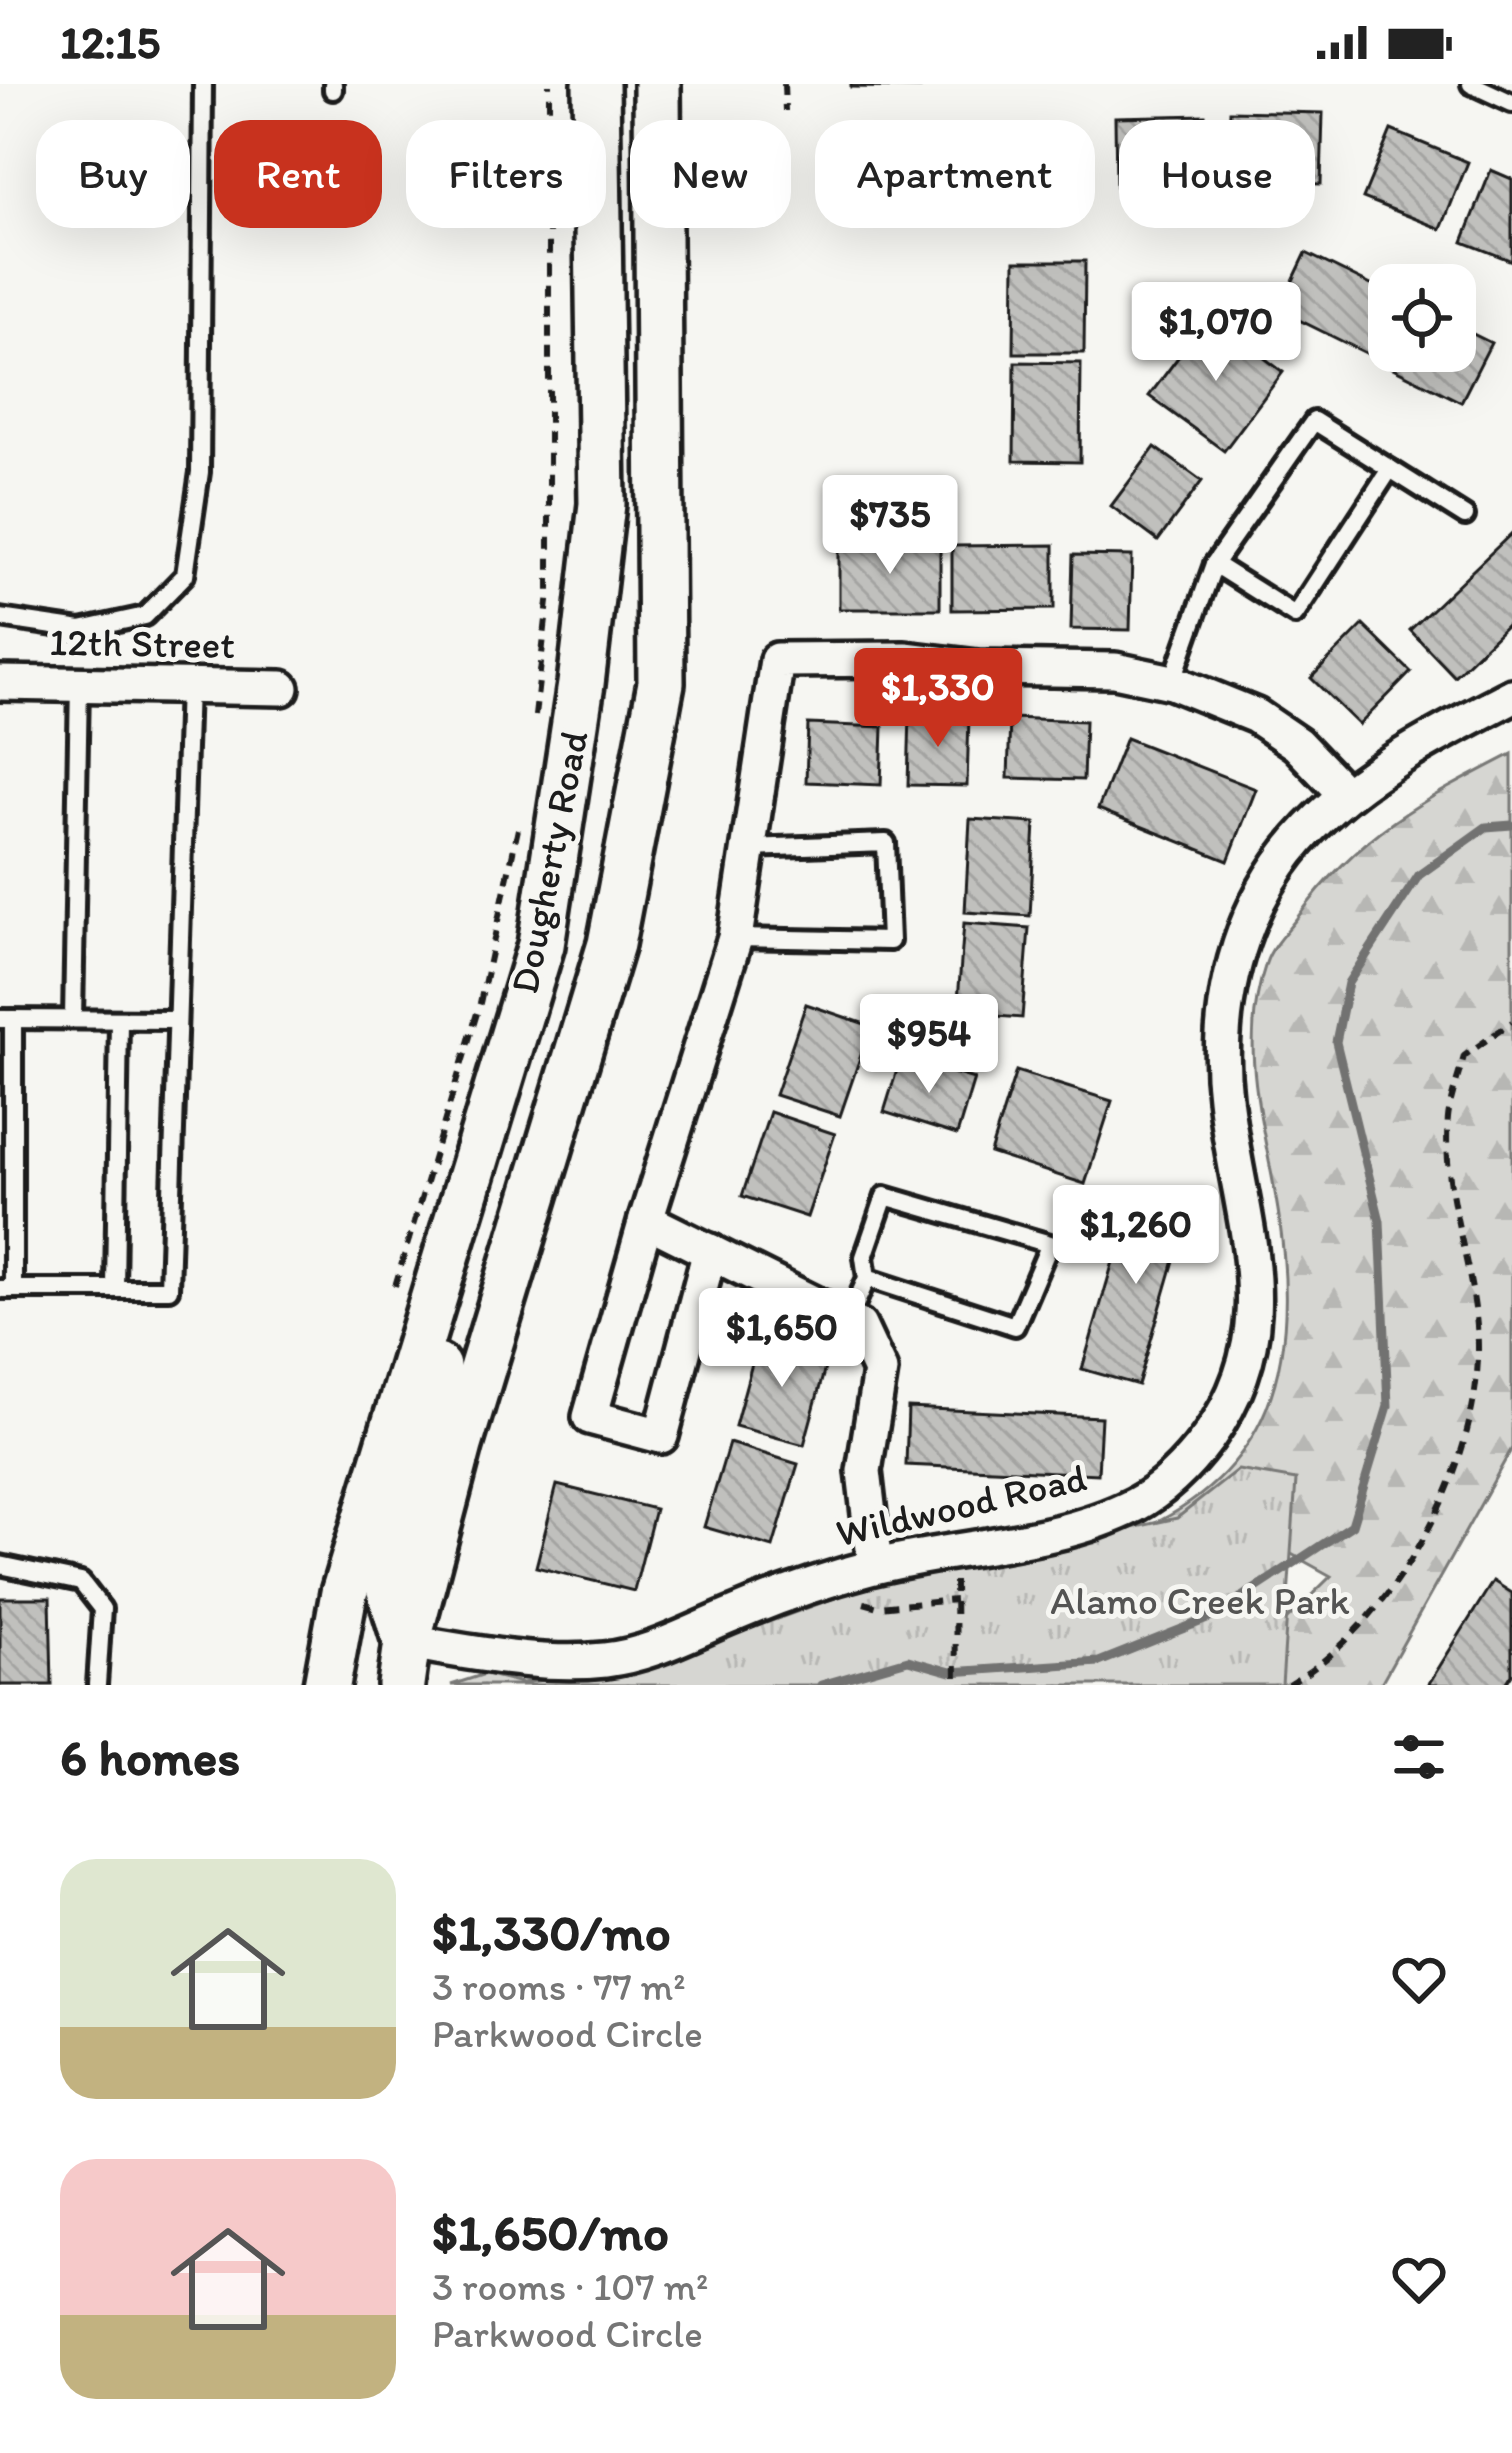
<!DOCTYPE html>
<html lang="en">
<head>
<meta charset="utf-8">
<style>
	:root { --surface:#fff; --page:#f2f2f2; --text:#222; --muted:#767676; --accent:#c8321e }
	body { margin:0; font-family:Itim,sans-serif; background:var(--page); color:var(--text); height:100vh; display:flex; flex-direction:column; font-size:45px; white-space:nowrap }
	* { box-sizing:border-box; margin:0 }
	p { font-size:39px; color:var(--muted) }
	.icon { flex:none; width:66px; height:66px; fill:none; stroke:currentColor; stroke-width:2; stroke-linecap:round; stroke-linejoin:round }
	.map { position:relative; height:1601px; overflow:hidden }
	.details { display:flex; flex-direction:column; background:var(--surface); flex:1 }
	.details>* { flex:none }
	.top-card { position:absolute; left:36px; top:36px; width:1440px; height:108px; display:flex; gap:24px }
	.tools { position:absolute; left:1368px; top:180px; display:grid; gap:24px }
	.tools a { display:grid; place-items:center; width:108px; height:108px; border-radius:24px; background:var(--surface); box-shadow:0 12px 48px #0002; font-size:60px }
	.price { position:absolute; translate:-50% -102px; padding:0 27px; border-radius:12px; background:#fff; color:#222; font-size:39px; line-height:78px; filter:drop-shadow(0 3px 6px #0008) }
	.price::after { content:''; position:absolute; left:50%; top:72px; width:36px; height:27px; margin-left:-18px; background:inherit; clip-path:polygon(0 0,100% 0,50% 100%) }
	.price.on { background:var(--accent); color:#fff }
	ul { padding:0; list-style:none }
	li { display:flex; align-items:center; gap:36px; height:300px; padding:0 60px }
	li span { display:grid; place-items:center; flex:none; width:336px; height:240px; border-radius:36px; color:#555 }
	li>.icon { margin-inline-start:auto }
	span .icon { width:144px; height:144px; fill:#fffc; stroke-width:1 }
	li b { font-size:51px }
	h2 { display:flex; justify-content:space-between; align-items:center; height:144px; padding:0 60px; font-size:51px }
	.pill { padding:0 42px; border-radius:36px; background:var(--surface); box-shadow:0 12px 48px #0002; font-size:42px; line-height:108px }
	.pill.on { background:var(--accent); color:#fff }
	.status { display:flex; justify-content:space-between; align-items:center; height:84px; padding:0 60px; background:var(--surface); direction:ltr }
	.status svg { height:33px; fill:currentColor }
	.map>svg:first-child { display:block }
	.forest { fill:url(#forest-firs); stroke:#797977; stroke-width:3 }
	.park { fill:url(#park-tufts); stroke:#797977; stroke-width:3 }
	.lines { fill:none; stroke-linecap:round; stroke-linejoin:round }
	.stream { stroke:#727271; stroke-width:9 }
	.building { fill:url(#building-back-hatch); stroke:#1c1c1c; stroke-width:3 }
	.service-casing { stroke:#1c1c1c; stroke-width:26 }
	.minor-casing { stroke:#1c1c1c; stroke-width:42 }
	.secondary-casing { stroke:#1c1c1c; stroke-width:54 }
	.path { stroke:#1c1c1c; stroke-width:6; stroke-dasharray:12 9; stroke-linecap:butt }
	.service { stroke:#f6f6f2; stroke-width:16 }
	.minor { stroke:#f6f6f2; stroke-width:33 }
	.secondary { stroke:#f6f6f2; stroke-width:45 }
	.labels { text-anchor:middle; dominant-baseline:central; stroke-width:10; stroke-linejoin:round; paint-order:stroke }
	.street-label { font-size:39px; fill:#1c1c1c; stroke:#f6f6f2 }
	.park-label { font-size:39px; fill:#545453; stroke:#f6f6f2 }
</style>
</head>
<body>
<div class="status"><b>12:15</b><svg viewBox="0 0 49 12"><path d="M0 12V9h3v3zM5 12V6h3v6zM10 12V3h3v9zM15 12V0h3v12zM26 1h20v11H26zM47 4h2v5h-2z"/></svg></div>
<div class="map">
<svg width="1512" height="1601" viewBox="0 0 1512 1601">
	<defs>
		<pattern id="forest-firs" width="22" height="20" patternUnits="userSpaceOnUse" patternTransform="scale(3)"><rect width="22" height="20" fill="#d6d6d2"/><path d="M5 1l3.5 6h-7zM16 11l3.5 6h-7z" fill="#b7b7b4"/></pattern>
		<pattern id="park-tufts" width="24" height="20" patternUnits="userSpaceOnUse" patternTransform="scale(3)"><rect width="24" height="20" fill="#d6d6d2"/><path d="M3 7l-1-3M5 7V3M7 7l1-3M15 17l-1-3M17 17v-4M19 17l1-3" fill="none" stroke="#b7b7b4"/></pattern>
		<pattern id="building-back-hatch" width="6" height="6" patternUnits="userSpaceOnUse" patternTransform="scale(3)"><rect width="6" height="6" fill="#c0c0bd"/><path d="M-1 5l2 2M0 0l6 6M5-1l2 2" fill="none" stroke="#a4a4a2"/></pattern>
	</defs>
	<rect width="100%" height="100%" fill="#f6f6f2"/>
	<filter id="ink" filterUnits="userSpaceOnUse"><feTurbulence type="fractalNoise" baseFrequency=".00833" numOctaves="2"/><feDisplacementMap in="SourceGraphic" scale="24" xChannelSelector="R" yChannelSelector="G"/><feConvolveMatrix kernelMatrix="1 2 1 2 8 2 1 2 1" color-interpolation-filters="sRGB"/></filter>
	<g filter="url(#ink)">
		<!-- forest -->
		<path class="forest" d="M 1512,670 L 1512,1364 L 1380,1601 L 1189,1601 L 1283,1539 L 1331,1492 L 1275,1461 L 1136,1448 C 1273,1390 1299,1278 1280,1140 C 1268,1049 1235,971 1266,879 C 1271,863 1287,847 1297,834 C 1359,749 1421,717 1512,670 Z"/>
		<!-- park -->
		<path class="park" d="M 1238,1386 L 1296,1396 L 1282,1601 L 451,1601 L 485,1590 L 522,1599 L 651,1581 L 870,1501 L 1177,1434 Z"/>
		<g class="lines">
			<!-- stream -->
			<path class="stream" d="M 821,1601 L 908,1576 L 951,1588 L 1099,1578 L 1212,1533 L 1352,1441 L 1388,1322 L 1380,1137 L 1336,958 L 1348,899 L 1419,791 L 1486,743 L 1512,741"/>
		</g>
		<!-- building -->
		<g class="building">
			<path d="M 851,0 L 920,0 L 920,4 L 851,3 Z"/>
			<path d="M 1230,27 L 1323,29 L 1321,100 L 1228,98 Z"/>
			<path d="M 1205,31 L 1206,100 L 1116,102 L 1115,33 Z"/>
			<path d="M 1391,46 L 1468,78 L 1441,145 L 1363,114 Z"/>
			<path d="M 846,55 L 1057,63 L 1054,135 L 843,127 Z"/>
			<path d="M 1491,86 L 1512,95 L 1512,177 L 1463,158 Z"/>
			<path d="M 1306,169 L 1389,210 L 1389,236 L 1372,272 L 1279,226 Z"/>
			<path d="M 1015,177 L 1085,177 L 1084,269 L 1014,269 Z"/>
			<path d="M 1209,232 L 1283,288 L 1224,367 L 1149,312 Z"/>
			<path d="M 1455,241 L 1491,259 L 1461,318 L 1379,277 L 1389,258 L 1389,267 L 1455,267 Z"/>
			<path d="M 1015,278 L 1081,279 L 1080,378 L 1014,377 Z"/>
			<path d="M 1155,363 L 1202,397 L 1158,457 L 1111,422 Z"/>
			<path d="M 1512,449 L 1512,536 L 1454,592 L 1410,546 Z"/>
			<rect x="839" y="460" width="101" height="65"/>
			<path d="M 1054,461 L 1054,525 L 952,526 L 952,462 Z"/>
			<path d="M 1073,471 L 1132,472 L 1130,546 L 1071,545 Z"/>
			<path d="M 1363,541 L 1411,588 L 1359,641 L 1311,594 Z"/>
			<path d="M 910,629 L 969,631 L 967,702 L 908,701 Z"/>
			<path d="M 1010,634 L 1085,637 L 1083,696 L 1008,694 Z"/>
			<path d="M 808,640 L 883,643 L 881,701 L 806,698 Z"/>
			<path d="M 1126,654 L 1256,705 L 1228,777 L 1098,725 Z"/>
			<path d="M 970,735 L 1035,739 L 1030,832 L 965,828 Z"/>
			<path d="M 964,839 L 1029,844 L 1022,934 L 957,929 Z"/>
			<path d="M 806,920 L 871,942 L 840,1032 L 775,1011 Z"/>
			<path d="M 901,973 L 974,995 L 957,1051 L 884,1028 Z"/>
			<path d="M 1016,987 L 1112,1017 L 1085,1100 L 990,1069 Z"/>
			<path d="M 770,1028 L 835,1050 L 807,1133 L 742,1112 Z"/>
			<path d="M 1134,1105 L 1190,1121 L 1138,1301 L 1082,1285 Z"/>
			<path d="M 760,1250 L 829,1269 L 804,1361 L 735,1342 Z"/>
			<path d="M 908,1324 L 1101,1333 L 1098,1390 L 906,1381 Z"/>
			<path d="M 729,1359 L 798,1380 L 773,1463 L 704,1443 Z"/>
			<path d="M 557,1401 L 655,1425 L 634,1507 L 536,1483 Z"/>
			<path d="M 1493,1497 L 1512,1509 L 1512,1590 L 1505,1601 L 1428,1601 Z"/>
			<path d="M 0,1514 L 50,1514 L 52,1601 L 0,1601 Z"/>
		</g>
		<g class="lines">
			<defs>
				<g id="service">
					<path d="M 333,0 L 333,6"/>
					<path d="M 1471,0 L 1512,19"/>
					<path d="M 1214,480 L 1295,531 L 1390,385"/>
					<path d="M 0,534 L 81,546 L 145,532 L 185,491 L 200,388 L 203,0"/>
					<path d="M 1172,598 L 1214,480 L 1314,337 L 1465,432"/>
					<path d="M 735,854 L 890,857 L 886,759 L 749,764"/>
					<path d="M 0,935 L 176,936"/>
					<path d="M 13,935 L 13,1205"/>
					<path d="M 73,935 L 79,600"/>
					<path d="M 0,1205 L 169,1205 L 188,601"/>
					<path d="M 115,1205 L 119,936"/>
					<path d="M 848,1237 L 867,1194 L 1015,1242 L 1050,1160 L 885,1112 L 864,1173 L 867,1194"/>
					<path d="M 0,1481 L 81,1498 L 102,1525 L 97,1601"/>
				</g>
				<g id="minor">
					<path d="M 0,599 L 282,604"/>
					<path d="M 646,1136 L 590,1333 L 661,1352 L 710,1167"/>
					<path d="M 875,1482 L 864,1387 L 880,1287 L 859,1242 L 646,1136 L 735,854 L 777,576 L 905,575 L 978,584 L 1115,586 L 1172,598 L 1256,632 L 1297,660 L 1343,708"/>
					<path d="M 407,1558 C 472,1568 539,1583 605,1576 C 651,1571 691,1548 733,1531 C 778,1512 823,1496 870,1484 C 956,1461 1055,1462 1135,1421 C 1165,1405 1188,1381 1208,1354 C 1290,1240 1239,1139 1225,1014 C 1215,934 1234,846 1280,780 C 1336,700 1427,657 1512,612"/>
				</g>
				<g id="secondary">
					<path d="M 404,1551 L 389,1503 L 437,1283"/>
					<path d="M 327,1601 L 344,1509 L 541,861 L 581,600 L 602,420 L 596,0"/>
					<path d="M 401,1601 L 407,1558 L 459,1361 L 611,860 L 661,599 L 657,0"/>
				</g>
			</defs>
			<!-- service casing -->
			<use href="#service" class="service-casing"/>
			<!-- minor casing -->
			<use href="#minor" class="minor-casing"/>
			<!-- secondary casing -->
			<use href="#secondary" class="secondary-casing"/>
			<!-- path -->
			<g class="path">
				<path d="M 784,0 L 785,27"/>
				<path d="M 535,632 L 549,509 L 549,0"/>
				<path d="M 395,1202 L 480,919 L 518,745"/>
				<path d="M 955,1497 L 956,1601"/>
				<path d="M 864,1519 L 878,1523 L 955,1516"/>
				<path d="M 1288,1601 C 1393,1541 1480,1384 1478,1262 C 1477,1186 1441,1112 1448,1034 C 1450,1014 1459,992 1464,972 L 1512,938"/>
			</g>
			<!-- service -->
			<use href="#service" class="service"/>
			<!-- minor -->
			<use href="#minor" class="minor"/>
			<!-- secondary -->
			<use href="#secondary" class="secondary"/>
		</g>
	</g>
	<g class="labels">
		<!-- street labels -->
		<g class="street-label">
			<text transform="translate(142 559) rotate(1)">12th Street</text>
			<text transform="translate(549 778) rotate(-79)">Dougherty Road</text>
			<text transform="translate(961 1421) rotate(-13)">Wildwood Road</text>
		</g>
		<!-- park labels -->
		<g class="park-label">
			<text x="1200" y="1516">Alamo Creek Park</text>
		</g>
	</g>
</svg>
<div class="tools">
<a><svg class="icon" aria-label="locate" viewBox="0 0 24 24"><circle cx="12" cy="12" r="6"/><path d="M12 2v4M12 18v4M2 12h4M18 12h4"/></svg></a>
</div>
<b class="price" style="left:1216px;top:300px">$1,070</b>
<b class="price" style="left:890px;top:493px">$735</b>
<b class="price on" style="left:938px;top:666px">$1,330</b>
<b class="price" style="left:929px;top:1012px">$954</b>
<b class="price" style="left:1136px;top:1203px">$1,260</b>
<b class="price" style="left:782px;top:1306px">$1,650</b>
<div class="top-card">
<a class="pill">Buy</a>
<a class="pill on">Rent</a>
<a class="pill">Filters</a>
<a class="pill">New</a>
<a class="pill">Apartment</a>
<a class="pill">House</a>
</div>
</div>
<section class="details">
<h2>6 homes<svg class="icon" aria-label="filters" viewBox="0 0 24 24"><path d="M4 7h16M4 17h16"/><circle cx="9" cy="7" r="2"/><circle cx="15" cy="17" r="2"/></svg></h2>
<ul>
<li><span style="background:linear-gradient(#dfe7d0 70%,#c2b280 0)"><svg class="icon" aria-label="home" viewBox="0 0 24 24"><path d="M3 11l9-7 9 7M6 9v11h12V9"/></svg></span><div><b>$1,330/mo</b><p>3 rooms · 77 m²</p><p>Parkwood Circle</p></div><svg class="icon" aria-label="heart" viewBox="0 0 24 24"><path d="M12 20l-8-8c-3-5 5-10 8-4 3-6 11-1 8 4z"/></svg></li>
<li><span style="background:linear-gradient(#f6c9c9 65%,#c2b280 0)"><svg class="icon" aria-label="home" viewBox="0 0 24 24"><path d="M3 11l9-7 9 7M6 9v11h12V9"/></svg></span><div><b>$1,650/mo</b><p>3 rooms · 107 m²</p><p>Parkwood Circle</p></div><svg class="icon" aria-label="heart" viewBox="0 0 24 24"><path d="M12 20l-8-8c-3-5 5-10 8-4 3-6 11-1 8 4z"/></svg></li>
</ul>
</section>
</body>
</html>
